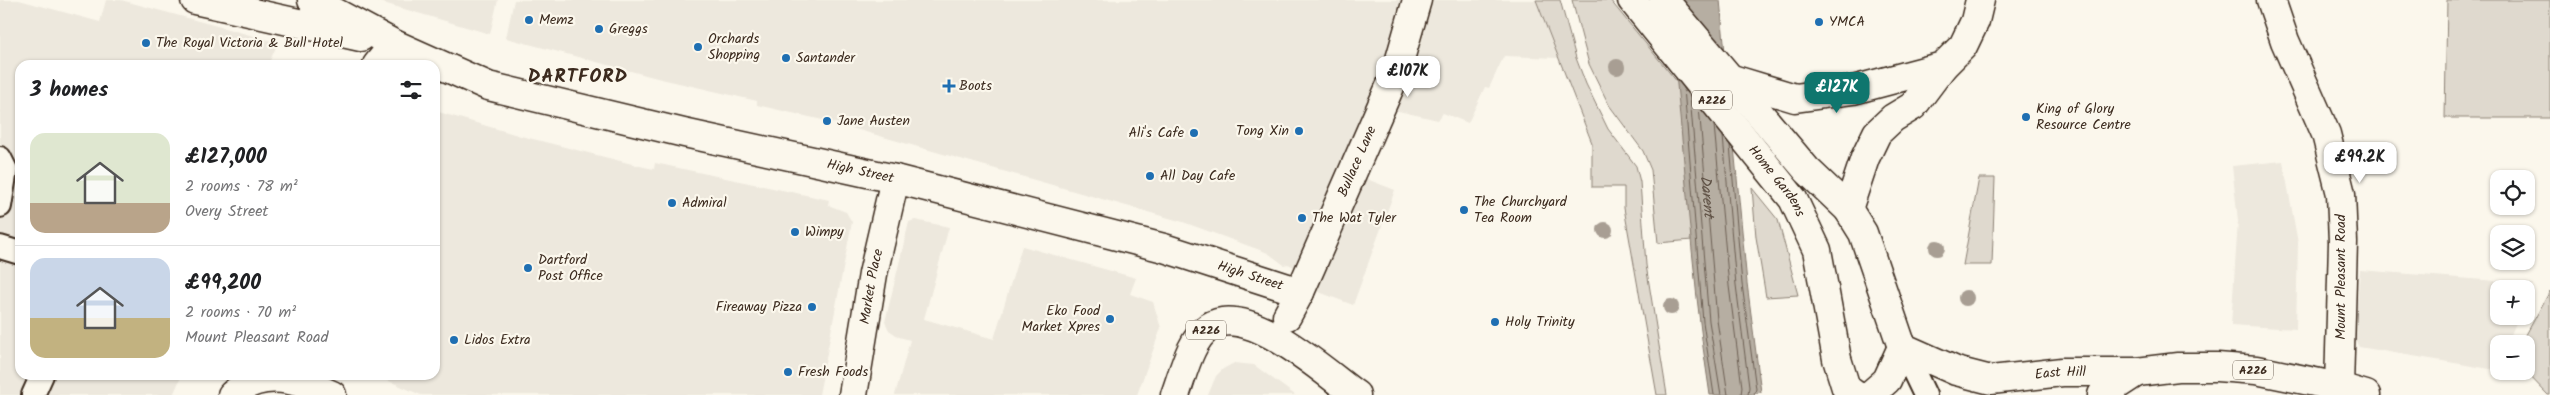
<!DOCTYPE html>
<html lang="en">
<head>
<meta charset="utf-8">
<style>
	:root { --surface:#fff; --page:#f2f2f2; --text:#202124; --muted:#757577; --line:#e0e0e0; --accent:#0f766e }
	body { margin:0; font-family:Kalam,sans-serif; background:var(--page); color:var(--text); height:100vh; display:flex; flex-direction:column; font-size:19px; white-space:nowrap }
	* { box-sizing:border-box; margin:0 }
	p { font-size:16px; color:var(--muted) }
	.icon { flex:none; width:28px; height:28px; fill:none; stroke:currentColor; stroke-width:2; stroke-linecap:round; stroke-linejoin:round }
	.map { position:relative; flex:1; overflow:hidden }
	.side { position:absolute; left:15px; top:60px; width:425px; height:320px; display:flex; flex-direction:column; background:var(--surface); border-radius:15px; box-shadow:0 1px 4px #0004 }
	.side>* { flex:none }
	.fabs { position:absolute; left:2490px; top:170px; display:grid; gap:10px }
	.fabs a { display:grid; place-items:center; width:45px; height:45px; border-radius:10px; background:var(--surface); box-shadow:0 1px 4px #0004; font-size:25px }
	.price { position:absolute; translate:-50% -42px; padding:0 11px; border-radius:10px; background:#fff; color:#222; font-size:16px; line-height:32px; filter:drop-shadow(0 1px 2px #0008) }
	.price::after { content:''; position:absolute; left:50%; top:30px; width:15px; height:11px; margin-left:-8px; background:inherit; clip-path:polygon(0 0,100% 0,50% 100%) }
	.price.on { background:var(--accent); color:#fff }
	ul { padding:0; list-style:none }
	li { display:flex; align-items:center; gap:15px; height:125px; padding:0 15px }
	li+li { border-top:1px solid var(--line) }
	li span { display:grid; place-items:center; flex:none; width:140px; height:100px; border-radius:15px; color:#555 }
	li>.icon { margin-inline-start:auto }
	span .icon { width:60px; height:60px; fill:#fffc; stroke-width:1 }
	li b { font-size:21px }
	h2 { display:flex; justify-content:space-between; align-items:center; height:60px; padding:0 15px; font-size:21px }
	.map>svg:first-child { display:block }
	.built { fill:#ede8dd }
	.green { fill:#dfd9ce; stroke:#8d8276 }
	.water { fill:#b6aea2; stroke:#85796d }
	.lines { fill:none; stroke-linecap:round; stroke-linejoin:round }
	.shore { stroke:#6c5f53; stroke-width:1 }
	.lane-casing { stroke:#3b2a1e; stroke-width:26 }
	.street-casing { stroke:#3b2a1e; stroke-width:31 }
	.secondary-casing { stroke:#3b2a1e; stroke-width:31 }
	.primary-casing { stroke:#3b2a1e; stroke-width:31 }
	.lane { stroke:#fbf7ec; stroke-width:22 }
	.street { stroke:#fbf7ec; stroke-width:28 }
	.secondary { stroke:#fbf7ec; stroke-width:28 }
	.primary { stroke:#fbf7ec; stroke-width:28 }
	.tree { fill:#a89e93 }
	.poi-dot { fill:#1f6fb2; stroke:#fbf7ec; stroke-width:2 }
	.labels { text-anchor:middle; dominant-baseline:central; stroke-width:4.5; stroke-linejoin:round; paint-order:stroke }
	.shield { fill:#fbf7ec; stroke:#75685c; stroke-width:1 }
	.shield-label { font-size:12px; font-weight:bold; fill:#3b2a1e }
	.poi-label { font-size:14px; fill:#3b2a1e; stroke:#fbf7ec; text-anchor:start }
	.street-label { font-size:14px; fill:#3b2a1e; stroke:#fbf7ec }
	.water-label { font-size:15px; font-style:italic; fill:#605246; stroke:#fbf7ec }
	.district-label { font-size:19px; font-weight:bold; letter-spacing:1px; fill:#3b2a1e; stroke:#fbf7ec }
</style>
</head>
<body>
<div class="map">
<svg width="2550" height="395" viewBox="0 0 2550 395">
	<rect width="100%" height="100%" fill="#fbf7ec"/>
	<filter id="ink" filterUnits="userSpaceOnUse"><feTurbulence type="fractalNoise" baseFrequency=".02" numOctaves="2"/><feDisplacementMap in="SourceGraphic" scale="10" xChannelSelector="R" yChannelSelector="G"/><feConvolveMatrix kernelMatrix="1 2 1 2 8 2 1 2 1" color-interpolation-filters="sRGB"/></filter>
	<g filter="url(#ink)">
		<!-- built -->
		<g class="built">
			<path d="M 0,0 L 19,0 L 100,22 L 106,0 L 121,0 L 272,41 L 277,45 L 268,65 L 20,65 L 20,375 L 182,375 L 173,395 L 0,395 Z"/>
			<path d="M 373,0 L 498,0 L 490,34 Z"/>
			<path d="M 514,0 L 1402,0 L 1394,31 L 1363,119 L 1296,268 L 1288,264 L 1284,265 L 1268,253 L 1183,222 L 827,121 L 757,105 L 757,101 L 657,78 L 506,38 Z"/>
			<path d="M 1433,0 L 1536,0 L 1559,58 L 1504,56 L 1489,88 L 1485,87 L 1468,123 L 1443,113 L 1438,120 L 1394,110 L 1416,61 Z"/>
			<path d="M 435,111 L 521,136 L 644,167 L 654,169 L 655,163 L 829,200 L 828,205 L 846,212 L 852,222 L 819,395 L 421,395 L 375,375 L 435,375 Z"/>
			<path d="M 2283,161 L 2298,243 L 2296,329 L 2231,325 L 2238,221 L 2232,166 Z"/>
			<path d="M 1359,176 L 1395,190 L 1353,305 L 1311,289 Z"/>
			<path d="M 915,220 L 949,227 L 924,319 L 994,339 L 1022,246 L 1136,278 L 1130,294 L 1153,302 L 1161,328 L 1137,395 L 895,395 L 910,340 L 899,337 L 889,330 L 885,322 L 909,222 Z"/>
			<path d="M 2360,270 L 2533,284 L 2526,300 L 2526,289 L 2499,289 L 2499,316 L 2519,316 L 2507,344 L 2499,344 L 2499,363 L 2496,370 L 2359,347 L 2354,337 Z"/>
			<path d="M 1234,363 L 1254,365 L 1295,395 L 1208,395 L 1216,376 L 1223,369 Z"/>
		</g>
		<!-- green -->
		<g class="green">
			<path d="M 1536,0 L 1560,0 L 1576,58 L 1586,84 L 1608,129 L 1636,166 L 1640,182 L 1646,265 L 1667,395 L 1657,395 L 1624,208 L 1624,187 L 1592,187 L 1592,143 Z"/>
			<path d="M 1572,0 L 1610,0 L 1678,83 L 1692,240 L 1658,243 L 1651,170 L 1643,151 L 1609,105 L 1589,64 Z"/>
			<path d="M 2447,0 L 2550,0 L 2550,118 L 2445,118 Z"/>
			<path d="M 1979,178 L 1995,178 L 1992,265 L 1963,265 Z"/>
			<path d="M 1752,188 L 1778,220 L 1798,295 L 1766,297 L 1756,237 Z"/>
			<path d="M 2550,291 L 2550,395 L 2548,395 L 2525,371 L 2526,344 L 2521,344 Z"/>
		</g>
		<!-- water -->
		<path class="water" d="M 1668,0 L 1720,0 L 1747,283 L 1761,392 L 1749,395 L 1710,395 C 1689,264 1684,131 1668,0 Z"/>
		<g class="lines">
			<!-- shore -->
			<g class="shore">
				<path d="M 1684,88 L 1703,322 L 1714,395"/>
				<path d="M 1690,96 L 1709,321 L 1721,395"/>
				<path id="s1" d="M 1699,106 L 1717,320 L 1728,395"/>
				<path d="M 1714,125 L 1729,286 L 1742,387 L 1741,395"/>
				<path d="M 1723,136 L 1736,285 L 1749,387 L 1748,395"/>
				<path d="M 1730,145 L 1742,284 L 1756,389 L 1754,395"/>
			</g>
			<defs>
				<g id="lane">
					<path d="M 0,158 L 6,170 L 0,206"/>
					<path d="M 0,247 L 20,253"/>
					<path d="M 1902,347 L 1925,395"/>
					<path d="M 33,395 L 42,375"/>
				</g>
				<g id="street">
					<path d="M 195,0 L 361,37"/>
					<path id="s2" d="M 312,0 L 394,44 L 488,86 L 684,133 L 895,179 L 1164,248 L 1300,292"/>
					<path d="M 2271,0 L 2285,41 L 2326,134 L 2341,194 L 2343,242 L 2339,387"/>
					<path d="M 377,65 L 394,44"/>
					<path id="s3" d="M 1287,316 L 1300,292 L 1396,73 L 1417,0"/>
					<path id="s4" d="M 853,395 L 873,274 L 895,179"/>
				</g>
				<g id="secondary">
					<path d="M 1732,79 L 1795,98 L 1853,90 L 1943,66"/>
					<path d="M 1848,209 L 1865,158 L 1877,133 L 1893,118 L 1913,106 L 1943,66 L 1963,46 L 1975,21 L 1980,0"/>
				</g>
				<g id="primary">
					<path id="s5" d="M 1632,0 L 1793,199 L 1817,250 L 1837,359 L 1846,388 L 1855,395"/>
					<path d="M 1664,0 L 1807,170 L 1848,209 L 1863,233 L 1902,347"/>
					<path id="s6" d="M 1902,347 L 1956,371 L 1991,380 L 2062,372 L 2137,372 L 2178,367 L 2217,367 L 2256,370 L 2339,387 L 2366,395"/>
					<path d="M 232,395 C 262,367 300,380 332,395"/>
					<path d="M 1175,395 C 1183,374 1190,340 1209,327 C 1248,301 1325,373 1356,395"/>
					<path d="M 1870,395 L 1887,380 L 1902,347"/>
					<path d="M 2102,395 L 2137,372"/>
				</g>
			</defs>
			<!-- lane casing -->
			<use href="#lane" class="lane-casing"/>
			<!-- street casing -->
			<use href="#street" class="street-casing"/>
			<!-- secondary casing -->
			<use href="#secondary" class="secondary-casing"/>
			<!-- primary casing -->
			<use href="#primary" class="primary-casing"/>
			<!-- lane -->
			<use href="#lane" class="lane"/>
			<!-- street -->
			<use href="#street" class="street"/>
			<!-- secondary -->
			<use href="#secondary" class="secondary"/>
			<!-- primary -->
			<use href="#primary" class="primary"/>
		</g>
		<!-- trees -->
		<g class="tree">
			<circle cx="1617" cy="67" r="8"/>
			<circle cx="1605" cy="230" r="8"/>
			<circle cx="1937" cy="248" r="8"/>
			<circle cx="1966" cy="298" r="8"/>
			<circle cx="1671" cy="307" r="8"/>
		</g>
	</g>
	<!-- markers -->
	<g class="poi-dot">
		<circle cx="529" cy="20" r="5"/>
		<circle cx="1819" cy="22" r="5"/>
		<circle cx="599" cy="29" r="5"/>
		<circle cx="146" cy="43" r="5"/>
		<circle cx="698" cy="47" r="5"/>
		<circle cx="786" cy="58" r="5"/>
		<path d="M946.5 78.5h5v5h5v5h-5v5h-5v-5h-5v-5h5z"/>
		<circle cx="2026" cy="117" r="5"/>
		<circle cx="827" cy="121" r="5"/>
		<circle cx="1299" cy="131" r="5"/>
		<circle cx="1194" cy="133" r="5"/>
		<circle cx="1150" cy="176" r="5"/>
		<circle cx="672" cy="203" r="5"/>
		<circle cx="1464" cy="210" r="5"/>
		<circle cx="1302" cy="218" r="5"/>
		<circle cx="795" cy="232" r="5"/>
		<circle cx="528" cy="268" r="5"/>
		<circle cx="812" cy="307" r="5"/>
		<circle cx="1110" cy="319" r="5"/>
		<circle cx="1495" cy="322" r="5"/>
		<circle cx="454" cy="340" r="5"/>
		<circle cx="788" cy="372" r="5"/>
	</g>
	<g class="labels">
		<!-- shield labels -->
		<g class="shield">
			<rect x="1692" y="90.5" width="40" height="19" rx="4"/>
			<rect x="1186" y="320.5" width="40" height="19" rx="4"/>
			<rect x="2233" y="360.5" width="40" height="19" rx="4"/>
		</g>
		<g class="shield-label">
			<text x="1712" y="100">A226</text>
			<text x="1206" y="330">A226</text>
			<text x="2253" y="370">A226</text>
		</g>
		<!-- poi labels -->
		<g class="poi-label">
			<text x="539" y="20">Memz</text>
			<text x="1829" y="22">YMCA</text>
			<text x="609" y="29">Greggs</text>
			<text x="708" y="39">Orchards<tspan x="708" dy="16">Shopping</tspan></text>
			<text x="156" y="43">The Royal Victoria &amp; Bull Hotel</text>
			<text x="796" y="58">Santander</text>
			<text x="959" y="86">Boots</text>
			<text x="2036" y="109">King of Glory<tspan x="2036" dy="16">Resource Centre</tspan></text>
			<text x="837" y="121">Jane Austen</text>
			<text x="1289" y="131" text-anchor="end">Tong Xin</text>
			<text x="1184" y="133" text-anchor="end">Ali's Cafe</text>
			<text x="1160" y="176">All Day Cafe</text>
			<text x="1474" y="202">The Churchyard<tspan x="1474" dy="16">Tea Room</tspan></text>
			<text x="682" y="203">Admiral</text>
			<text x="1312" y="218">The Wat Tyler</text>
			<text x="805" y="232">Wimpy</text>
			<text x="538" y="260">Dartford<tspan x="538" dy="16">Post Office</tspan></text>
			<text x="802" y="307" text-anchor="end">Fireaway Pizza</text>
			<text x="1100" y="311" text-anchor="end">Eko Food<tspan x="1100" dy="16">Market Xpres</tspan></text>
			<text x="1505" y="322">Holy Trinity</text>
			<text x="464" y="340">Lidos Extra</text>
			<text x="798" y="372">Fresh Foods</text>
		</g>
		<!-- street labels -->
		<g class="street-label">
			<text stroke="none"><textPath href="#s3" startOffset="170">Bullace Lane</textPath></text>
			<text stroke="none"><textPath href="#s2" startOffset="578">High Street</textPath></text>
			<text stroke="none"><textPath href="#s5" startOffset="232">Home Gardens</textPath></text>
			<text stroke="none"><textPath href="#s2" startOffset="982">High Street</textPath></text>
			<text transform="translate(2341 277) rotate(-90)">Mount Pleasant Road</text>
			<text stroke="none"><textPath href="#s4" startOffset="110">Market Place</textPath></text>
			<text stroke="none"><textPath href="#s6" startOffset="165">East Hill</textPath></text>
		</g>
		<!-- water labels -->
		<g class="water-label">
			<text stroke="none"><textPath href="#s1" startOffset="91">Darent</textPath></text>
		</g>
		<!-- district labels -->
		<g class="district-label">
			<text x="578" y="77">DARTFORD</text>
		</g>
	</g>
</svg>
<div class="fabs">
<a><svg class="icon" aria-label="locate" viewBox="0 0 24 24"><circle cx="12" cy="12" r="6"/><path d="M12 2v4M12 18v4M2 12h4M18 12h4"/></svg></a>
<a><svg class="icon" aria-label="layers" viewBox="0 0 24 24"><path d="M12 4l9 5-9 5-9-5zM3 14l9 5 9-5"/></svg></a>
<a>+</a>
<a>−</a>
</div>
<b class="price" style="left:1408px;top:98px">£107K</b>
<b class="price on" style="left:1837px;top:114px">£127K</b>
<b class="price" style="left:2360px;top:184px">£99.2K</b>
<section class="side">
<h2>3 homes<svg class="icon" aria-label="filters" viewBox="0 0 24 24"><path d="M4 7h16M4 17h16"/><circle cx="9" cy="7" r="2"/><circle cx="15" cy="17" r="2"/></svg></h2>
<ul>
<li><span style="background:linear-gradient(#dfe7d0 70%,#b9a48a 0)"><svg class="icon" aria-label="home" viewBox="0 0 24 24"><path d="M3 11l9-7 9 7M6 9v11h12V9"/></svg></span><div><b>£127,000</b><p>2 rooms · 78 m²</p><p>Overy Street</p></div></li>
<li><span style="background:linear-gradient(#c9d6e8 60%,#c2b280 0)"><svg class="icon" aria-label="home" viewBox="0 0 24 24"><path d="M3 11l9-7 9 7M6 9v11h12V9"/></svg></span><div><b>£99,200</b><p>2 rooms · 70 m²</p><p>Mount Pleasant Road</p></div></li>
</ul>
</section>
</div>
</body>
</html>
